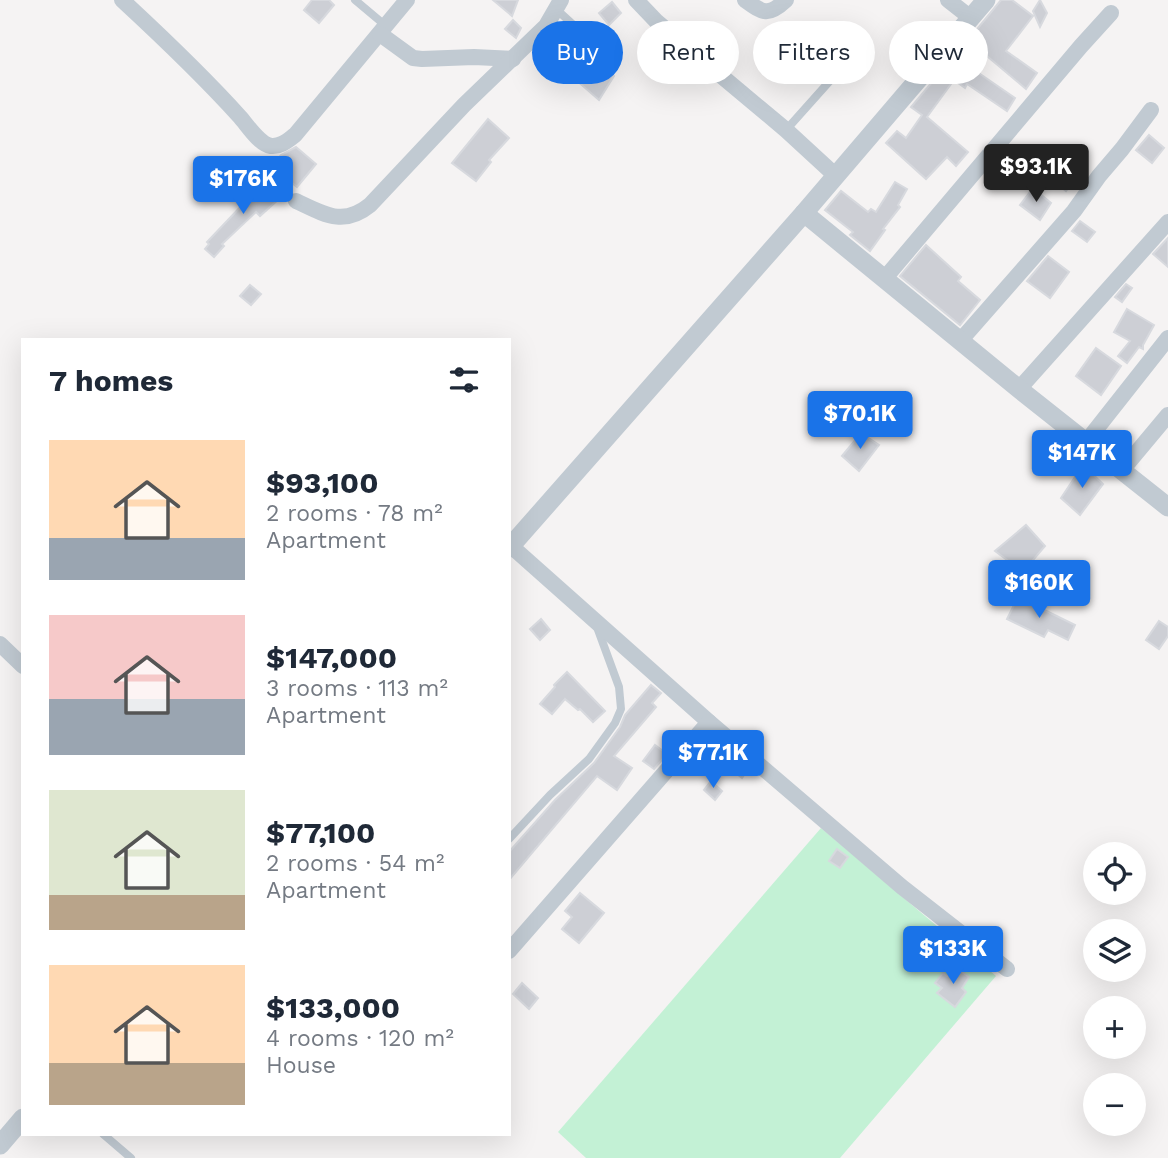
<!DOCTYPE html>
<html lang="en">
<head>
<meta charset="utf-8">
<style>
	:root { --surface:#fff; --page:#f6f6f7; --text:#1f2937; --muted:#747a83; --accent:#1a73e8 }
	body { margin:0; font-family:"Work Sans",sans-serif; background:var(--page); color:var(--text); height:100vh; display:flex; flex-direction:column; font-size:26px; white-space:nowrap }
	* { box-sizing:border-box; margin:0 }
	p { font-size:23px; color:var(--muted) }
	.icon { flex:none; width:38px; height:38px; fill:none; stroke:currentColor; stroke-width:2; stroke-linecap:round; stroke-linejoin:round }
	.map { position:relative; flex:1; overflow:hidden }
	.panel { position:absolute; left:21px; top:338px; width:490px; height:798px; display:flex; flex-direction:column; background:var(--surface); border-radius:0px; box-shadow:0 7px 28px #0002 }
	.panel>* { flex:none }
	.top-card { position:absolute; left:532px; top:21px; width:530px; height:63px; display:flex; gap:14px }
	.buttons { position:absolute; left:1083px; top:842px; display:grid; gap:14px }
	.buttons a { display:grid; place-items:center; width:63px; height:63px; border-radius:50%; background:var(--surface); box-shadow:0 7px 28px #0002; font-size:35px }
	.price { position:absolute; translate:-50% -60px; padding:0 16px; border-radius:7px; background:var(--accent); color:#fff; font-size:23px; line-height:46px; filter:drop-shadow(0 2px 4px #0008) }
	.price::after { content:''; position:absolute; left:50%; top:42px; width:21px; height:16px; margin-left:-10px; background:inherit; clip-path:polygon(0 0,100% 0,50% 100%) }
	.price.current { background:#222; color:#fff }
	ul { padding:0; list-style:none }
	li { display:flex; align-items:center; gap:21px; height:175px; padding:0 28px }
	li span { display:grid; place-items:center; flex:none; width:196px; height:140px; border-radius:0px; color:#555 }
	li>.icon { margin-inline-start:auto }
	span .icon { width:84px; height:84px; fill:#fffc; stroke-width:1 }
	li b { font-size:30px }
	h2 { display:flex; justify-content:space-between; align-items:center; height:84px; padding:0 28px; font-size:30px }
	.pill { padding:0 24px; border-radius:32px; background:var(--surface); box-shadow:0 7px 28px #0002; font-size:24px; line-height:63px }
	.pill.current { background:var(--accent); color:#fff }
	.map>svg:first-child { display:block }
	.green { fill:#c3f1d5 }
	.building { fill:#cdcfd5; stroke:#d7d9de; stroke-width:2 }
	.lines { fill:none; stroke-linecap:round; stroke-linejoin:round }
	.service { stroke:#c1cad2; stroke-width:8 }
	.minor { stroke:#c1cad2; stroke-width:16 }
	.tertiary { stroke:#c1cad2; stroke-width:19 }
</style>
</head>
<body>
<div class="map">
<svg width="1168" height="1158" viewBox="0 0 1168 1158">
	<rect width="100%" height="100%" fill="#f5f3f3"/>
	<!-- green -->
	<path class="green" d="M 821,828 L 996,976 L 840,1158 L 586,1158 L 558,1132 Z"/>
	<!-- building -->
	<g class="building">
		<path d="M 312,0 L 329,0 L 334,5 L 319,23 L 304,10 Z"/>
		<path d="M 493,0 L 518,0 L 512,16 Z"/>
		<path d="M 1001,0 L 1012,0 L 1033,16 L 1006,51 L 1037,73 L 1026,89 L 968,40 Z"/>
		<path d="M 1040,0 L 1047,13 L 1040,27 L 1033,11 Z"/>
		<path d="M 612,2 L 621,13 L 609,25 L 599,13 Z"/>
		<path d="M 513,20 L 521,28 L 516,38 L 505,29 Z"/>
		<path d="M 660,48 L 673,58 L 663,71 L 650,61 Z"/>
		<path d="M 954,56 L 1015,98 L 1007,111 L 967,84 L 965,88 L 954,80 L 927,117 L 968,152 L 956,166 L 947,157 L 926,179 L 886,143 L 897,131 L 906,138 L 922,115 L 911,107 Z"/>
		<path d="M 594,61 L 614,76 L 599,100 L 576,80 Z"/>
		<path d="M 488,119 L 509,138 L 489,160 L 491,162 L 476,181 L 452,163 Z"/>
		<path d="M 1149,135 L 1164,148 L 1152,163 L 1136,150 Z"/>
		<path d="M 296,147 L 316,164 L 297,187 L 272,166 L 281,155 Z"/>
		<path d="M 1066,169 L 1076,177 L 1066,191 L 1056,183 Z"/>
		<path d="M 263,181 L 279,199 L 260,216 L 256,212 L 222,244 L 224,246 L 214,257 L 205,249 L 209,244 L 207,242 L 246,201 L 244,199 Z"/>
		<path d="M 895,182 L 907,189 L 898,205 L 900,207 L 883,229 L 885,230 L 870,251 L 850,235 L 853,232 L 825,210 L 841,191 L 868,212 L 871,209 L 876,212 Z"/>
		<path d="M 1033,188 L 1051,203 L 1040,220 L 1020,205 Z"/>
		<path d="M 1080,221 L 1095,232 L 1087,242 L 1072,231 Z"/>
		<path d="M 1168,238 L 1168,267 L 1153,254 Z"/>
		<path d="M 926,245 L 961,277 L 958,281 L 980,300 L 960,325 L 900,276 Z"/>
		<path d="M 1048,256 L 1069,272 L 1050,298 L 1027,281 Z"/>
		<path d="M 1126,284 L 1132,288 L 1122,302 L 1115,297 Z"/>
		<path d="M 250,285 L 261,294 L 251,305 L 240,296 Z"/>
		<path d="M 1127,309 L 1154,325 L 1143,345 L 1143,349 L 1139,347 L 1127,363 L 1118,356 L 1130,341 L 1114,332 Z"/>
		<path d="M 1096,348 L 1121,366 L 1101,395 L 1076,376 Z"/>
		<path d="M 861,433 L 879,445 L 859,471 L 842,456 Z"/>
		<path d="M 1083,465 L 1103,484 L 1080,515 L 1061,498 Z"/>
		<path d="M 1026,525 L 1045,546 L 1023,572 L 995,551 Z"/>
		<path d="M 1018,597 L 1075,625 L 1068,640 L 1048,630 L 1044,637 L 1007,619 Z"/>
		<path d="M 541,619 L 550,630 L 540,640 L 530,629 Z"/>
		<path d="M 1159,621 L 1168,627 L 1168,636 L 1159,649 L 1146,640 Z"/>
		<path d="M 567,672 L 605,711 L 593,722 L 580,709 L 578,710 L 565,699 L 552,714 L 540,704 L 555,687 L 554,685 Z"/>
		<path d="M 651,685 L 661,693 L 652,703 L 656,707 L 614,756 L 632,768 L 617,790 L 597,776 L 509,880 L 509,852 L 555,800 L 594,763 L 620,727 L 625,715 Z"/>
		<path d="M 655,745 L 667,754 L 654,769 L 643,761 Z"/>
		<path d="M 737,759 L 748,769 L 742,778 L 730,768 Z"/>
		<path d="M 711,781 L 722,791 L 715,800 L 704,790 Z"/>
		<path d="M 837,849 L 848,857 L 840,868 L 829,861 Z"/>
		<path d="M 580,893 L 604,913 L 579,943 L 562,929 L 572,917 L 565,911 Z"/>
		<path d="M 954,966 L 969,977 L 962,988 L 966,992 L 955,1007 L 937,993 L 942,988 L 935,983 L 943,973 L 947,976 Z"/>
		<path d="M 522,983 L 538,998 L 529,1009 L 513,994 Z"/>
	</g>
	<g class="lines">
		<!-- service -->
		<g class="service">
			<path d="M 355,0 L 386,26"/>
			<path d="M 556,9 L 603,52"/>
			<path d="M 786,130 L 836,74"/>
			<path d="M 509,839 L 550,795 L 589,759 L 615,723 L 621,709 L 619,687 L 597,627"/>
			<path d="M 103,1134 L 131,1158"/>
		</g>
		<!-- minor -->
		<g class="minor">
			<path d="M 122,0 C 162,37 203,76 240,117 C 248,126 259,144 271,146 C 281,147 288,140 295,135 L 407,0"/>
			<path d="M 636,0 L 657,22 L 786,130 L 836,176"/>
			<path d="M 745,0 C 763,13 768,17 786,0"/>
			<path d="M 948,0 L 971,18"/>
			<path d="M 380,34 L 413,58 L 422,59 L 474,57 L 513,59"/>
			<path d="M 296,201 C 324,214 343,227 370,205 L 464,105 L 546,26 L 561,0"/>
			<path d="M 885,278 L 1081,46 L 1111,13"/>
			<path d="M 960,341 L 1074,211 L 1099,176 L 1122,149 L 1151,110"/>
			<path d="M 1019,389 L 1168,222"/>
			<path d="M 1086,442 L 1168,338"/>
			<path d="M 1122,470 L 1168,415"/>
			<path d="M 511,546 L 709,722 L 902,887 L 1007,969"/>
			<path d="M 0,644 L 23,666"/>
			<path d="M 509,951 L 709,722"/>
		</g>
		<!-- tertiary -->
		<g class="tertiary">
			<path d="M 804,213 L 1019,389 L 1168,507"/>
			<path d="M 509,548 L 804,213 L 986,0"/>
			<path d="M 0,1145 L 23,1118"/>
		</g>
	</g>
</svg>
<div class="buttons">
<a><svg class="icon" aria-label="locate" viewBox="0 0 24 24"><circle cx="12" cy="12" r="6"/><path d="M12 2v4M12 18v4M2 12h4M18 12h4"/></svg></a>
<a><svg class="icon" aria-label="layers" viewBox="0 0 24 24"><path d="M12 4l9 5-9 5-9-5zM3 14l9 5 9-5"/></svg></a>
<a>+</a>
<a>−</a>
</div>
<b class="price current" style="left:1036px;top:204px">$93.1K</b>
<b class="price" style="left:243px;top:216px">$176K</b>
<b class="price" style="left:860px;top:451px">$70.1K</b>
<b class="price" style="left:1082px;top:490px">$147K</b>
<b class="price" style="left:1039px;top:620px">$160K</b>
<b class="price" style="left:713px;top:790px">$77.1K</b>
<b class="price" style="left:953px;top:986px">$133K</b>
<div class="top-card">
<a class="pill current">Buy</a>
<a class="pill">Rent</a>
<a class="pill">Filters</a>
<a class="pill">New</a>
</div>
<section class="panel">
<h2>7 homes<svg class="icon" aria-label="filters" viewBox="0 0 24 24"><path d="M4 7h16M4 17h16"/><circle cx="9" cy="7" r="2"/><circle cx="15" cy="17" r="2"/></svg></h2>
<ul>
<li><span style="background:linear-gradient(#ffd9b3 70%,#9aa5b1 0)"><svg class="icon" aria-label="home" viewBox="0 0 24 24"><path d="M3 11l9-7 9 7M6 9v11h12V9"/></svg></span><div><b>$93,100</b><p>2 rooms · 78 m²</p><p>Apartment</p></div></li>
<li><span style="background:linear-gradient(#f6c9c9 60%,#9aa5b1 0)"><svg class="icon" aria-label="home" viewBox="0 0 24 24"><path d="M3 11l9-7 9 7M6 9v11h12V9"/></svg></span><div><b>$147,000</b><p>3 rooms · 113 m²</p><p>Apartment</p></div></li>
<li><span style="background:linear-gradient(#dfe7d0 75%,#b9a48a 0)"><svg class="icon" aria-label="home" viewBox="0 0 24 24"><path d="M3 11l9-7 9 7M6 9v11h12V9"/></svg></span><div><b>$77,100</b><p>2 rooms · 54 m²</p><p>Apartment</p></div></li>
<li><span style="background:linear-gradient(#ffd9b3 70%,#b9a48a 0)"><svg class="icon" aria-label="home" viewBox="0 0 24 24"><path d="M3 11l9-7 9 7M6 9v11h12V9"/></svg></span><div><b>$133,000</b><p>4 rooms · 120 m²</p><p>House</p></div></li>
</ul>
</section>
</div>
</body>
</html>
